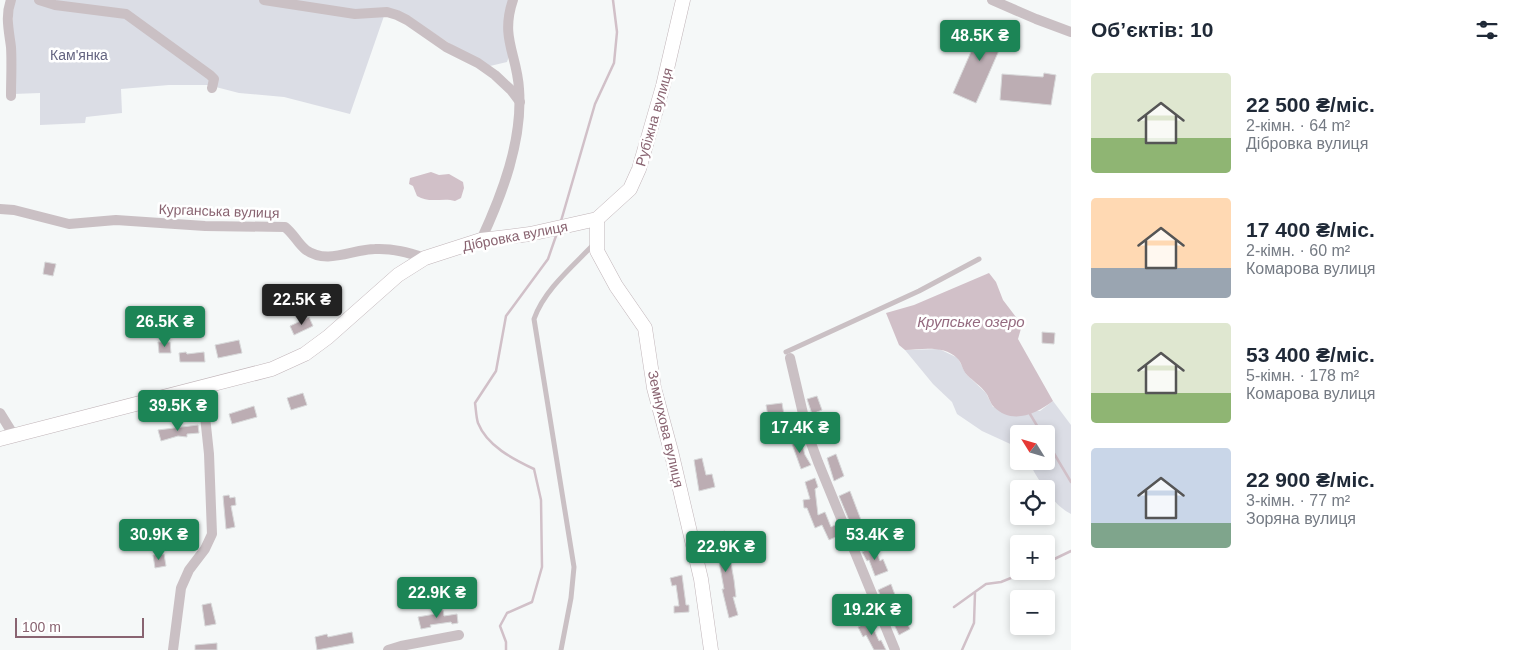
<!DOCTYPE html>
<html lang="uk">
<head>
<meta charset="utf-8">
<style>
	:root { --surface:#fff; --page:#f2f2f3; --text:#1f2937; --muted:#747a83; --accent:#1c8556 }
	body { margin:0; font-family:Arial,sans-serif; background:var(--page); color:var(--text); height:100vh; display:flex; flex-direction:column; font-size:19px; white-space:nowrap }
	* { box-sizing:border-box; margin:0 }
	p { font-size:16px; color:var(--muted) }
	.icon { flex:none; width:28px; height:28px; fill:none; stroke:currentColor; stroke-width:2; stroke-linecap:round; stroke-linejoin:round }
	.map { position:relative; flex:1; overflow:hidden }
	.sheet { display:flex; flex-direction:column; background:var(--surface); width:450px }
	.sheet>* { flex:none }
	.needle { width:32px; rotate:307deg }
	.buttons { position:absolute; left:1010px; top:425px; display:grid; gap:10px }
	.buttons a { display:grid; place-items:center; width:45px; height:45px; border-radius:5px; background:var(--surface); box-shadow:0 2px 8px #0003; font-size:25px }
	.scale { position:absolute; left:15px; bottom:12px; width:129px; box-sizing:border-box; padding-left:5px; border:2px solid #896471; border-top:0; font-size:14px; line-height:18px; white-space:nowrap; color:#896471; -webkit-text-stroke:4px #fff; paint-order:stroke }
	.price { position:absolute; translate:-50% -42px; padding:0 11px; border-radius:5px; background:var(--accent); color:#fff; font-size:16px; line-height:32px; filter:drop-shadow(0 1px 2px #0008) }
	.price::after { content:''; position:absolute; left:50%; top:30px; width:15px; height:11px; margin-left:-8px; background:inherit; clip-path:polygon(0 0,100% 0,50% 100%) }
	.price.active { background:#222; color:#fff }
	ul { padding:0; list-style:none }
	li { display:flex; align-items:center; gap:15px; height:125px; padding:0 20px }
	li span { display:grid; place-items:center; flex:none; width:140px; height:100px; border-radius:5px; color:#555 }
	li>.icon { margin-inline-start:auto }
	span .icon { width:60px; height:60px; fill:#fffc; stroke-width:1 }
	li b { font-size:21px }
	h2 { display:flex; justify-content:space-between; align-items:center; height:60px; padding:0 20px; font-size:21px }
	main { display:flex; flex:1; min-height:0 }
	.map>svg:first-child { display:block }
	.green { fill:#dbdde5 }
	.water { fill:#d1c0c8 }
	.lines { fill:none; stroke-linecap:round; stroke-linejoin:round }
	.stream { stroke:#d1c0c8; stroke-width:2.5 }
	.building { fill:#bcadb3; stroke:#d8d9da }
	.secondary-casing { stroke:#c1b5b9; stroke-width:15 }
	.lane { stroke:#cac0c4; stroke-width:5 }
	.street { stroke:#cac0c4; stroke-width:10 }
	.secondary { stroke:#fff; stroke-width:14 }
	.labels { text-anchor:middle; dominant-baseline:central; stroke-width:5; stroke-linejoin:round; paint-order:stroke }
	.park-label { font-size:14px; fill:#646480; stroke:#fff }
	.street-label { font-size:14px; fill:#896471; stroke:#fff }
	.water-label { font-size:15px; font-style:italic; fill:#946a7f; stroke:#fff }
</style>
</head>
<body>
<main>
<div class="map">
<svg width="1071" height="650" viewBox="0 0 1071 650">
	<rect width="100%" height="100%" fill="#f5f8f8"/>
	<!-- green -->
	<g class="green">
		<path d="M 13,0 L 511,0 L 509,56 L 507,62 L 490,66 L 466,54 L 409,17 L 384,16 L 350,114 L 284,97 L 239,93 L 208,85 L 169,85 L 121,89 L 122,113 L 86,117 L 85,123 L 40,125 L 40,93 L 13,94 Z"/>
		<path d="M 939,349 L 958,358 L 966,374 L 986,393 L 993,407 L 1040,411 L 1053,401 L 1071,425 L 1071,514 C 1051,504 1039,480 1028,461 L 1046,461 L 1046,434 L 1019,434 L 1019,448 L 982,431 L 957,414 L 952,402 L 933,384 L 905,350 Z"/>
	</g>
	<!-- water -->
	<g class="water">
		<path d="M 431,172 L 439,175 L 449,174 L 463,182 L 464,188 L 461,198 L 455,201 C 443,197 430,204 417,196 L 413,186 L 409,184 L 410,178 Z"/>
		<path d="M 989,273 L 996,282 L 1003,300 L 1022,325 L 1018,339 L 1053,401 C 1036,414 1012,425 994,407 C 990,403 989,397 986,393 C 981,386 973,381 967,375 C 962,370 962,362 957,358 C 944,345 922,349 905,350 L 899,345 L 886,313 L 914,305 Z"/>
	</g>
	<g class="lines">
		<!-- stream -->
		<g class="stream">
			<path d="M 561,221 L 595,104 L 614,63 L 617,32 L 613,0"/>
			<path d="M 1030,414 L 1042,434"/>
			<path d="M 1046,440 L 1071,482"/>
			<path d="M 1046,563 L 1071,551"/>
			<path d="M 954,607 L 986,584 L 1001,582 L 1028,571"/>
			<path d="M 506,650 L 506,642 L 500,626 L 507,613 L 532,602 L 542,567 L 541,500 L 534,469 C 513,459 487,446 478,423 C 476,417 476,409 475,403 L 496,371 L 506,316 L 548,259 L 557,233"/>
			<path d="M 962,650 L 974,623 L 975,593"/>
		</g>
	</g>
	<!-- building -->
	<g class="building">
		<path d="M 984,22 L 1007,32 L 976,103 L 953,93 Z"/>
		<path d="M 1044,73 L 1056,75 L 1051,105 L 1000,100 L 1002,74 L 1043,77 Z"/>
		<path d="M 45,262 L 56,264 L 53,276 L 43,274 Z"/>
		<path d="M 309,317 L 313,326 L 294,335 L 290,326 Z"/>
		<path d="M 1042,332 L 1055,333 L 1054,344 L 1042,343 Z"/>
		<path d="M 239,340 L 242,353 L 218,358 L 215,345 Z"/>
		<path d="M 158,342 L 170,342 L 171,353 L 159,353 Z"/>
		<path d="M 186,352 L 187,354 L 204,352 L 205,362 L 180,362 L 179,353 Z"/>
		<path d="M 303,393 L 307,405 L 291,410 L 287,398 Z"/>
		<path d="M 817,396 L 822,410 L 812,414 L 807,399 Z"/>
		<path d="M 782,403 L 786,427 L 776,430 L 772,416 L 768,416 L 766,405 Z"/>
		<path d="M 254,406 L 257,417 L 232,424 L 229,414 Z"/>
		<path d="M 827,422 L 830,432 L 816,435 L 814,425 Z"/>
		<path d="M 198,425 L 199,433 L 187,434 L 187,437 L 178,436 L 161,441 L 158,430 Z"/>
		<path d="M 800,438 L 805,455 L 811,465 L 801,469 L 791,441 Z"/>
		<path d="M 836,454 L 844,476 L 834,481 L 827,458 Z"/>
		<path d="M 702,458 L 706,475 L 712,474 L 715,487 L 699,491 L 694,460 Z"/>
		<path d="M 815,478 L 818,487 L 815,489 L 818,515 L 825,512 L 831,527 L 835,525 L 840,535 L 829,540 L 822,525 L 815,528 L 807,508 L 804,508 L 803,500 L 810,499 L 805,482 Z"/>
		<path d="M 850,491 L 861,520 L 851,525 L 839,496 Z"/>
		<path d="M 229,495 L 230,498 L 235,497 L 236,505 L 231,506 L 235,527 L 226,529 L 223,496 Z"/>
		<path d="M 725,531 L 734,580 L 736,597 L 733,597 L 738,615 L 729,618 L 722,589 L 724,589 L 714,534 Z"/>
		<path d="M 874,546 L 880,561 L 883,559 L 888,571 L 875,576 L 869,560 L 867,561 L 862,552 Z"/>
		<path d="M 164,554 L 166,566 L 155,568 L 153,555 Z"/>
		<path d="M 682,575 L 686,605 L 689,605 L 689,612 L 674,613 L 674,606 L 679,606 L 676,585 L 672,586 L 670,578 Z"/>
		<path d="M 891,584 L 895,595 L 893,596 L 910,629 L 899,635 L 878,590 Z"/>
		<path d="M 211,603 L 216,624 L 205,626 L 202,605 Z"/>
		<path d="M 443,610 L 444,616 L 457,614 L 458,623 L 452,624 L 451,622 L 430,625 L 431,627 L 421,629 L 418,617 L 435,614 L 435,611 Z"/>
		<path d="M 870,621 L 879,641 L 881,640 L 886,650 L 874,650 L 866,635 L 863,637 L 858,627 Z"/>
		<path d="M 352,632 L 354,643 L 317,650 L 315,637 L 327,634 L 328,637 Z"/>
		<path d="M 217,643 L 217,650 L 195,650 L 195,645 Z"/>
	</g>
	<g class="lines">
		<defs>
			<g id="secondary">
				<path d="M 597,219 L 597,251 L 616,286 L 645,328 L 654,388 L 671,451 L 701,579 L 711,650"/>
				<path d="M 0,439 L 272,369 L 305,354 L 328,337 L 398,275 L 425,258 L 481,240 L 530,234 L 597,219 L 630,189 L 639,169 L 663,86 L 683,0"/>
			</g>
		</defs>
		<!-- secondary casing -->
		<use href="#secondary" class="secondary-casing"/>
		<!-- lane -->
		<g class="lane">
			<path d="M 786,352 L 919,291 L 979,259"/>
			<path d="M 561,650 L 571,598 L 574,567 L 534,319 C 544,290 573,266 594,244"/>
		</g>
		<!-- street -->
		<g class="street">
			<path d="M 39,0 L 55,5 L 126,14 L 210,75 L 214,79 L 212,88"/>
			<path d="M 264,0 L 355,14 L 387,12 L 397,15 L 407,20 L 446,47 L 478,63 L 495,75 L 511,90 L 520,102"/>
			<path d="M 992,0 L 1036,19 L 1071,32"/>
			<path d="M 11,96 C 11,80 12,63 11,47 C 9,31 5,16 11,0"/>
			<path d="M 0,209 L 14,210 L 69,224 L 116,220 L 205,226 L 285,227 C 294,234 298,244 306,250 C 327,265 353,249 375,249 C 393,248 409,253 425,258"/>
			<path d="M 481,240 C 502,195 523,140 519,89 C 517,54 500,38 513,0"/>
			<path d="M 790,358 L 808,435 L 818,462 L 895,650"/>
			<path d="M 0,413 L 13,434"/>
			<path d="M 173,650 L 181,588 L 189,570 L 205,549 L 212,534 L 209,454 L 202,388"/>
			<path d="M 388,650 L 401,646 L 459,635"/>
		</g>
		<!-- secondary -->
		<use href="#secondary" class="secondary"/>
	</g>
	<g class="labels">
		<!-- park labels -->
		<g class="park-label">
			<text x="79" y="55">Кам'янка</text>
		</g>
		<!-- street labels -->
		<g class="street-label">
			<text transform="translate(654 117) rotate(-74)">Рубіжна вулиця</text>
			<text transform="translate(219 211) rotate(2)">Курганська вулиця</text>
			<text transform="translate(515 236) rotate(-11)">Дібровка вулиця</text>
			<text transform="translate(666 429) rotate(77)">Земнухова вулиця</text>
		</g>
		<!-- water labels -->
		<g class="water-label">
			<text x="971" y="321">Крупське озеро</text>
		</g>
	</g>
</svg>
<div class="buttons">
<a><svg class="needle" viewBox="-14 -14 28 28"><path d="M0-13l5 13h-10z" fill="#e53935"/><path d="M0 13l5-13h-10z" fill="#747a83"/></svg></a>
<a><svg class="icon" aria-label="locate" viewBox="0 0 24 24"><circle cx="12" cy="12" r="6"/><path d="M12 2v4M12 18v4M2 12h4M18 12h4"/></svg></a>
<a>+</a>
<a>−</a>
</div>
<div class="scale">100 m</div>
<b class="price" style="left:980px;top:62px">48.5K ₴</b>
<b class="price active" style="left:302px;top:326px">22.5K ₴</b>
<b class="price" style="left:165px;top:348px">26.5K ₴</b>
<b class="price" style="left:178px;top:432px">39.5K ₴</b>
<b class="price" style="left:800px;top:454px">17.4K ₴</b>
<b class="price" style="left:159px;top:561px">30.9K ₴</b>
<b class="price" style="left:875px;top:561px">53.4K ₴</b>
<b class="price" style="left:726px;top:573px">22.9K ₴</b>
<b class="price" style="left:437px;top:619px">22.9K ₴</b>
<b class="price" style="left:872px;top:636px">19.2K ₴</b>
</div>
<section class="sheet">
<h2>Об’єктів: 10<svg class="icon" aria-label="filters" viewBox="0 0 24 24"><path d="M4 7h16M4 17h16"/><circle cx="9" cy="7" r="2"/><circle cx="15" cy="17" r="2"/></svg></h2>
<ul>
<li><span style="background:linear-gradient(#dfe7d0 65%,#8fb573 0)"><svg class="icon" aria-label="home" viewBox="0 0 24 24"><path d="M3 11l9-7 9 7M6 9v11h12V9"/></svg></span><div><b>22 500 ₴/міс.</b><p>2-кімн. · 64 m²</p><p>Дібровка вулиця</p></div></li>
<li><span style="background:linear-gradient(#ffd9b3 70%,#9aa5b1 0)"><svg class="icon" aria-label="home" viewBox="0 0 24 24"><path d="M3 11l9-7 9 7M6 9v11h12V9"/></svg></span><div><b>17 400 ₴/міс.</b><p>2-кімн. · 60 m²</p><p>Комарова вулиця</p></div></li>
<li><span style="background:linear-gradient(#dfe7d0 70%,#8fb573 0)"><svg class="icon" aria-label="home" viewBox="0 0 24 24"><path d="M3 11l9-7 9 7M6 9v11h12V9"/></svg></span><div><b>53 400 ₴/міс.</b><p>5-кімн. · 178 m²</p><p>Комарова вулиця</p></div></li>
<li><span style="background:linear-gradient(#c9d6e8 75%,#7fa58c 0)"><svg class="icon" aria-label="home" viewBox="0 0 24 24"><path d="M3 11l9-7 9 7M6 9v11h12V9"/></svg></span><div><b>22 900 ₴/міс.</b><p>3-кімн. · 77 m²</p><p>Зоряна вулиця</p></div></li>
</ul>
</section>
</main>
</body>
</html>
